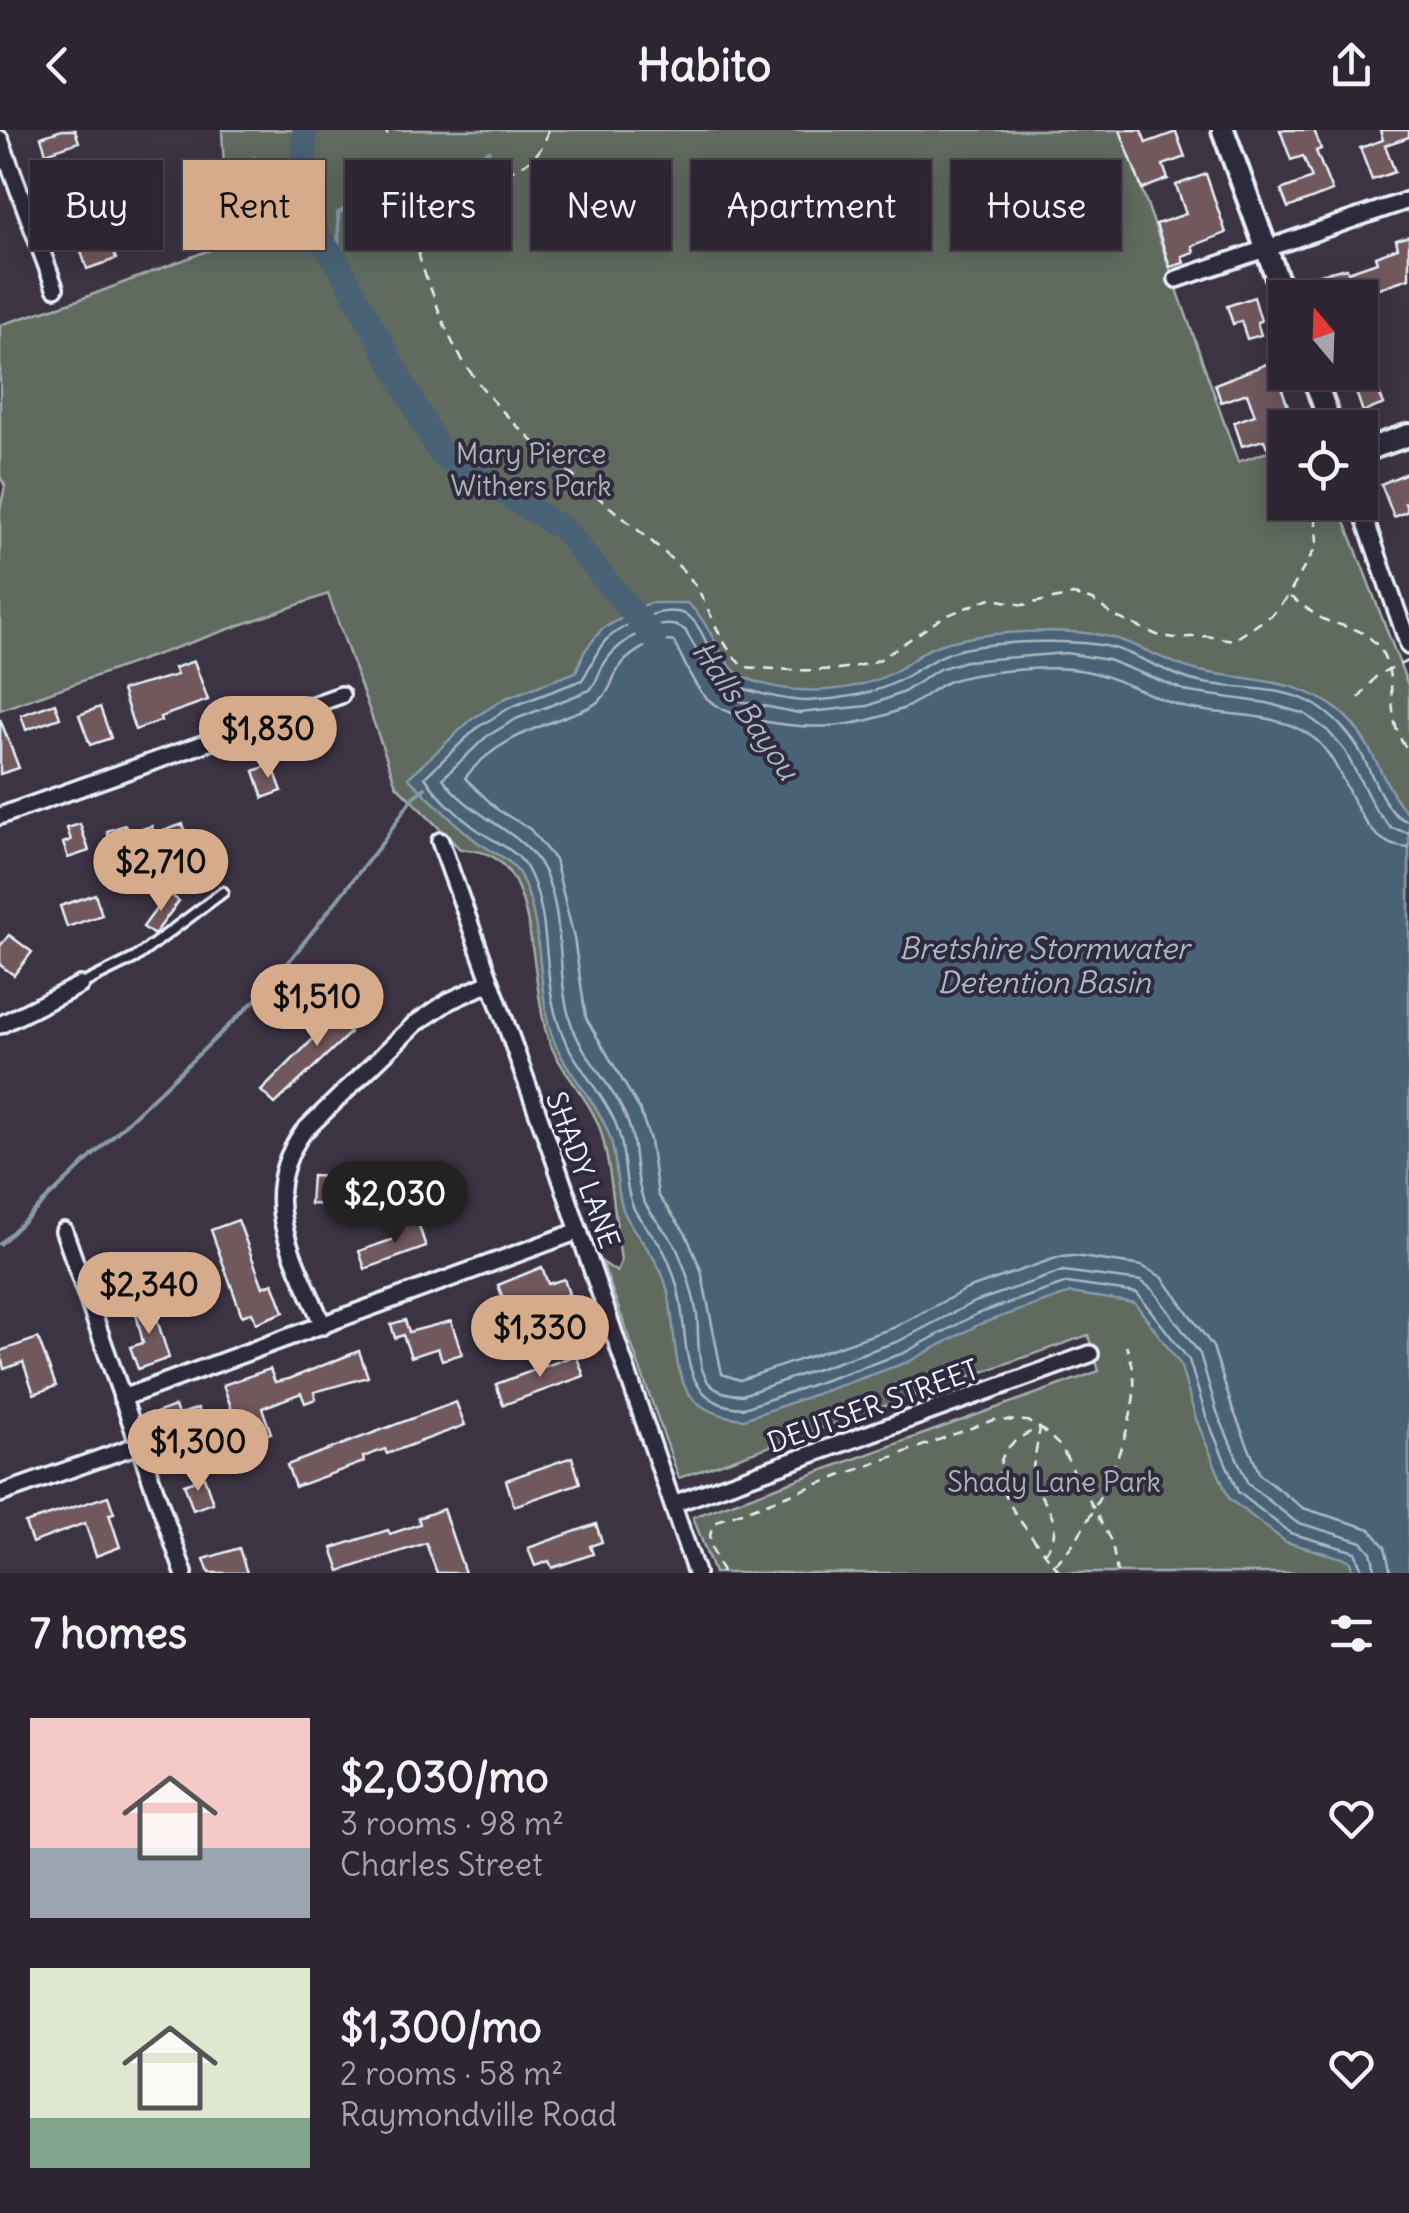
<!DOCTYPE html>
<html lang="en">
<head>
<meta charset="utf-8">
<style>
	:root { --surface:#2d2632; --page:#39323e; --text:#f1f3f6; --muted:#a7a5ac; --line:#48434d; --accent:#d6ab8b }
	body { margin:0; font-family:Delius,sans-serif; background:var(--page); color:var(--text); height:100vh; display:flex; flex-direction:column; font-size:38px; white-space:nowrap }
	* { box-sizing:border-box; margin:0 }
	p { font-size:32px; color:var(--muted) }
	.icon { flex:none; width:55px; height:55px; fill:none; stroke:currentColor; stroke-width:2; stroke-linecap:round; stroke-linejoin:round }
	.map { position:relative; height:1443px; overflow:hidden }
	.sheet { display:flex; flex-direction:column; background:var(--surface); flex:1 }
	.sheet>* { flex:none }
	.top-card { position:absolute; left:30px; top:30px; width:1350px; height:90px; display:flex; gap:20px }
	.needle { width:65px; rotate:341deg }
	.fabs { position:absolute; left:1268px; top:150px; display:grid; gap:20px }
	.fabs a { display:grid; place-items:center; width:110px; height:110px; border-radius:0px; background:var(--surface); box-shadow:0 5px 25px #0003,0 0 0 2px var(--line); font-size:50px }
	.price { position:absolute; translate:-50% -85px; padding:0 22px; border-radius:35px; background:var(--accent); color:#111; font-size:32px; line-height:65px; filter:drop-shadow(0 2px 5px #0008) }
	.price::after { content:''; position:absolute; left:50%; top:60px; width:30px; height:22px; margin-left:-15px; background:inherit; clip-path:polygon(0 0,100% 0,50% 100%) }
	.price.active { background:#222; color:#fff }
	ul { padding:0; list-style:none }
	li { display:flex; align-items:center; gap:30px; height:250px; padding:0 30px }
	li span { display:grid; place-items:center; flex:none; width:280px; height:200px; border-radius:0px; color:#555 }
	li>.icon { margin-inline-start:auto }
	span .icon { width:120px; height:120px; fill:#fffc; stroke-width:1 }
	li b { font-size:42px }
	h2 { display:flex; justify-content:space-between; align-items:center; height:120px; padding:0 30px; font-size:42px }
	.chip { padding:0 35px; border-radius:0px; background:var(--surface); box-shadow:0 5px 25px #0003,0 0 0 2px var(--line); font-size:35px; line-height:90px }
	.chip.active { background:var(--accent); color:#111 }
	header { display:flex; justify-content:space-between; align-items:center; height:130px; padding:0 30px; background:var(--surface); font-size:45px; font-weight:800 }
	.map>svg:first-child { display:block }
	.green { fill:#616a5f; stroke:#a4aeac; stroke-width:2.5 }
	.water { fill:#4a6275; stroke:#899ba9; stroke-width:2.5 }
	.lines { fill:none; stroke-linecap:round; stroke-linejoin:round }
	.shore { stroke:#a9b8c4; stroke-width:2.5 }
	.stream { stroke:#899ba9; stroke-width:4 }
	.river { stroke:#4a6275; stroke-width:25 }
	.building { fill:#6f595d; stroke:#e8f1f8; stroke-width:2.5 }
	.lane-casing { stroke:#e8f1f8; stroke-width:15 }
	.street-casing { stroke:#e8f1f8; stroke-width:22 }
	.secondary-casing { stroke:#e8f1f8; stroke-width:28 }
	.path { stroke:#e8f1f8; stroke-width:2.5; stroke-dasharray:10 8; stroke-linecap:butt }
	.lane { stroke:#2f2a3d; stroke-width:8 }
	.street { stroke:#2f2a3d; stroke-width:15 }
	.secondary { stroke:#2f2a3d; stroke-width:20 }
	.labels { text-anchor:middle; dominant-baseline:central; stroke-width:8; stroke-linejoin:round; paint-order:stroke }
	.park-label { font-size:28px; fill:#abb4b3; stroke:#2f2a3d }
	.street-label { font-size:28px; fill:#e8f1f8; stroke:#2f2a3d }
	.water-label { font-size:30px; font-style:italic; fill:#a9b8c4; stroke:#2f2a3d }
</style>
</head>
<body>
<header><svg class="icon" aria-label="back" viewBox="0 0 24 24"><path d="M15 5l-7 7 7 7"/></svg>Habito<svg class="icon" aria-label="share" viewBox="0 0 24 24"><path d="M12 15V3M7 8l5-5 5 5M5 13v7h14v-7"/></svg></header>
<div class="map">
<svg width="1409" height="1443" viewBox="0 0 1409 1443">
	<rect width="100%" height="100%" fill="#3c3343"/>
	<filter id="ink" filterUnits="userSpaceOnUse"><feTurbulence type="fractalNoise" baseFrequency=".01" numOctaves="2"/><feDisplacementMap in="SourceGraphic" scale="20" xChannelSelector="R" yChannelSelector="G"/><feConvolveMatrix kernelMatrix="1 2 1 2 8 2 1 2 1" color-interpolation-filters="sRGB"/></filter>
	<g filter="url(#ink)">
		<!-- green -->
		<path class="green" d="M 222,0 L 1121,0 L 1238,332 L 1285,316 L 1285,372 L 1338,373 L 1409,558 L 1409,1443 L 714,1443 L 693,1387 L 1099,1241 L 1088,1205 L 679,1348 L 602,1132 L 617,1142 L 621,1131 C 615,1090 612,1041 601,1002 C 590,966 556,939 546,902 C 534,858 534,780 511,745 C 497,724 484,721 460,719 L 396,655 L 328,464 L 0,580 L 0,380 L 5,356 L 0,346 L 0,195 L 78,170 L 249,105 L 254,28 L 224,37 Z"/>
		<!-- water -->
		<path class="water" d="M 687,473 C 713,493 720,538 746,548 C 791,567 852,564 894,542 C 908,535 919,523 933,517 C 976,501 1069,496 1114,508 C 1143,516 1170,535 1199,541 C 1249,551 1302,548 1343,584 C 1374,612 1381,655 1409,685 L 1409,1443 L 1354,1443 L 1349,1430 L 1286,1412 L 1229,1369 L 1196,1289 L 1180,1234 L 1135,1173 L 1070,1163 L 980,1194 L 908,1232 L 744,1289 C 724,1287 703,1282 690,1265 C 671,1241 676,1186 666,1155 C 657,1123 629,1101 622,1076 C 614,1049 618,1020 605,995 C 589,961 558,933 549,896 C 537,848 543,792 521,747 C 511,727 491,723 475,710 C 451,691 430,668 408,648 L 472,589 L 506,568 L 576,542 L 584,522 L 602,499 L 649,473 Z"/>
		<g class="lines">
			<!-- shore -->
			<g class="shore">
				<path d="M 1363,1443 L 1355,1422 L 1290,1403 L 1238,1362 L 1206,1286 L 1189,1230 L 1137,1163 L 1067,1153 L 977,1184 L 904,1223 L 744,1278 C 670,1276 693,1196 674,1146 C 671,1137 667,1126 662,1118 C 653,1103 637,1090 632,1074 C 622,1048 627,1019 615,992 C 601,960 574,934 561,901 C 541,851 553,793 530,744 C 521,723 503,716 485,705 C 465,692 437,667 425,647 L 478,597 L 511,577 L 582,550 C 591,537 595,523 605,511 C 622,494 673,468 693,490 C 708,506 711,535 727,550 C 740,561 789,571 807,571 C 839,569 874,565 902,549 C 923,537 939,524 963,519 C 1000,511 1078,508 1114,518 C 1140,526 1165,542 1191,550 C 1230,561 1273,554 1310,572 C 1327,581 1344,597 1355,613 C 1370,633 1383,688 1409,691"/>
				<path d="M 1376,1443 L 1371,1422 L 1362,1412 L 1296,1392 L 1248,1354 L 1217,1282 L 1200,1224 L 1153,1160 L 1141,1151 L 1063,1141 L 972,1173 L 899,1211 L 742,1265 C 731,1265 715,1262 708,1252 C 696,1234 699,1205 697,1185 C 693,1162 686,1140 677,1119 C 668,1101 650,1087 643,1069 C 633,1042 638,1014 626,987 C 612,955 585,929 572,896 C 554,847 568,778 539,732 C 515,697 467,685 443,648 L 486,607 L 516,589 L 590,560 C 598,551 599,540 606,531 C 620,510 661,484 685,500 L 720,560 L 743,572 L 799,583 L 868,576 L 904,562 L 939,539 L 966,531 L 1066,523 L 1108,530 L 1189,562 L 1267,573 L 1305,584 L 1328,601 L 1345,621 L 1375,679 L 1391,698 L 1409,703"/>
				<path d="M 1391,1443 L 1385,1417 L 1370,1399 L 1303,1378 L 1260,1345 L 1232,1277 L 1213,1217 L 1162,1147 L 1142,1136 L 1074,1126 L 1059,1127 L 967,1159 L 893,1198 L 740,1250 L 722,1244 L 701,1140 L 686,1104 L 658,1065 L 650,1010 L 640,980 L 586,888 L 574,808 L 555,730 L 530,699 L 498,680 L 465,648 C 490,615 527,601 564,587 C 576,582 591,579 600,570 C 609,563 611,553 616,543 C 625,525 654,507 674,512 C 684,530 693,557 709,570 C 722,582 740,586 757,590 C 810,601 854,599 905,578 C 921,571 934,557 950,551 C 976,542 1043,536 1070,539 C 1116,543 1144,566 1184,577 C 1228,588 1278,580 1315,609 C 1351,639 1354,716 1409,718"/>
			</g>
			<!-- stream -->
			<g class="stream">
				<path d="M 339,135 L 338,83 L 373,64 L 420,51 L 489,21"/>
				<path d="M 0,1114 L 268,858 L 382,713 L 413,667 L 425,658"/>
			</g>
			<!-- river -->
			<path class="river" d="M 305,0 L 303,56 L 316,103 L 339,135 L 441,325 L 563,399 L 654,508"/>
		</g>
		<!-- building -->
		<g class="building">
			<path d="M 62,0 L 75,0 L 79,12 L 46,23 L 41,7 Z"/>
			<path d="M 1120,0 L 1141,0 L 1146,13 L 1176,2 L 1185,27 L 1163,35 L 1168,49 L 1142,59 Z"/>
			<path d="M 1280,0 L 1314,0 L 1321,19 L 1316,21 L 1332,61 L 1288,78 L 1281,60 L 1312,48 L 1303,26 L 1291,30 Z"/>
			<path d="M 1380,0 L 1409,0 L 1409,7 L 1385,15 L 1395,42 L 1372,50 L 1360,18 L 1383,10 Z"/>
			<path d="M 102,33 L 116,72 L 82,83 L 69,45 Z"/>
			<path d="M 1206,44 L 1226,103 L 1192,116 L 1194,122 L 1182,126 L 1184,133 L 1170,137 L 1156,94 L 1186,84 L 1176,55 Z"/>
			<path d="M 1409,106 L 1409,148 L 1367,162 L 1375,186 L 1360,192 L 1360,168 L 1315,168 L 1308,147 L 1347,138 L 1348,142 L 1377,132 L 1375,126 L 1398,118 L 1396,110 Z"/>
			<path d="M 109,109 L 116,129 L 87,139 L 80,119 Z"/>
			<path d="M 1254,167 L 1261,191 L 1257,192 L 1261,205 L 1247,209 L 1241,191 L 1233,194 L 1227,176 Z"/>
			<path d="M 1360,220 L 1384,274 L 1363,282 L 1349,242 L 1360,242 Z"/>
			<path d="M 1272,232 L 1296,298 L 1285,298 L 1285,310 L 1267,317 L 1264,310 L 1242,316 L 1234,292 L 1255,285 L 1247,263 L 1221,272 L 1215,254 Z"/>
			<path d="M 1409,342 L 1409,371 L 1405,373 L 1408,381 L 1394,387 L 1381,354 Z"/>
			<path d="M 194,531 L 208,570 L 160,587 L 161,591 L 135,600 L 122,560 L 177,545 L 174,538 Z"/>
			<path d="M 55,573 L 60,588 L 26,600 L 21,585 Z"/>
			<path d="M 100,577 L 111,608 L 90,615 L 79,585 Z"/>
			<path d="M 0,589 L 19,638 L 0,644 Z"/>
			<path d="M 272,634 L 282,661 L 263,668 L 254,641 Z"/>
			<path d="M 80,694 L 89,721 L 68,728 L 63,713 L 71,710 L 67,698 Z"/>
			<path d="M 183,694 L 192,720 L 120,743 L 107,701 L 125,695 L 128,703 L 152,696 L 154,704 Z"/>
			<path d="M 168,763 L 179,771 L 154,805 L 143,797 Z"/>
			<path d="M 95,764 L 102,785 L 67,797 L 60,776 Z"/>
			<path d="M 9,805 L 32,822 L 14,845 L 0,835 L 0,816 Z"/>
			<path d="M 361,861 L 371,880 L 343,896 L 350,903 L 275,974 L 261,961 L 346,876 L 343,870 Z"/>
			<path d="M 312,1046 L 331,1047 L 330,1075 L 310,1074 Z"/>
			<path d="M 238,1090 L 263,1157 L 273,1153 L 284,1182 L 256,1193 L 252,1182 L 242,1186 L 211,1100 Z"/>
			<path d="M 417,1090 L 426,1117 L 365,1139 L 359,1121 L 397,1108 L 394,1098 Z"/>
			<path d="M 542,1137 L 548,1154 L 564,1149 L 569,1164 L 560,1168 L 569,1193 L 549,1199 L 547,1193 L 516,1204 L 498,1155 Z"/>
			<path d="M 151,1170 L 169,1228 L 138,1239 L 130,1217 L 143,1213 L 134,1175 Z"/>
			<path d="M 405,1190 L 409,1202 L 451,1191 L 462,1224 L 442,1230 L 438,1218 L 411,1227 L 403,1205 L 395,1208 L 391,1194 Z"/>
			<path d="M 38,1208 L 56,1256 L 34,1264 L 23,1232 L 4,1239 L 0,1221 Z"/>
			<path d="M 359,1221 L 368,1247 L 314,1262 L 316,1269 L 305,1273 L 301,1263 L 262,1278 L 271,1303 L 259,1307 L 251,1285 L 236,1291 L 223,1255 L 270,1239 L 275,1252 L 289,1249 Z"/>
			<path d="M 576,1225 L 584,1246 L 503,1275 L 496,1254 Z"/>
			<path d="M 456,1272 L 465,1295 L 387,1324 L 385,1319 L 363,1327 L 364,1332 L 295,1357 L 287,1335 Z"/>
			<path d="M 175,1276 L 178,1285 L 198,1278 L 206,1300 L 166,1314 L 156,1283 Z"/>
			<path d="M 572,1327 L 580,1353 L 514,1376 L 506,1350 Z"/>
			<path d="M 204,1347 L 213,1373 L 193,1380 L 184,1354 Z"/>
			<path d="M 108,1366 L 114,1383 L 109,1384 L 120,1417 L 96,1426 L 85,1393 L 32,1413 L 25,1393 Z"/>
			<path d="M 443,1379 L 465,1443 L 437,1443 L 426,1413 L 340,1441 L 332,1418 L 388,1400 L 390,1404 L 420,1394 L 418,1388 Z"/>
			<path d="M 596,1394 L 602,1412 L 590,1416 L 593,1424 L 552,1438 L 549,1431 L 535,1436 L 528,1418 Z"/>
			<path d="M 239,1418 L 247,1443 L 209,1443 L 204,1429 Z"/>
		</g>
		<g class="lines">
			<defs>
				<path id="lane" d="M 80,855 L 135,828 L 223,762"/>
				<g id="street">
					<path d="M 0,9 L 55,158"/>
					<path d="M 1177,149 L 1409,70"/>
					<path d="M 1359,372 L 1409,516"/>
					<path d="M 0,686 L 341,565"/>
					<path d="M 440,711 L 555,1031 L 696,1443"/>
					<path d="M 0,895 L 80,855"/>
					<path d="M 64,1101 L 184,1443"/>
					<path d="M 323,1196 C 296,1128 254,1070 303,1002 L 415,894 L 449,871 L 489,853"/>
					<path d="M 122,1268 L 579,1101"/>
					<path d="M 0,1364 L 141,1314"/>
					<path d="M 673,1374 L 1090,1224"/>
				</g>
				<g id="secondary">
					<path d="M 1223,0 L 1285,170"/>
					<path d="M 1312,242 L 1332,298"/>
					<path d="M 1360,322 L 1409,305"/>
				</g>
			</defs>
			<!-- lane casing -->
			<use href="#lane" class="lane-casing"/>
			<!-- street casing -->
			<use href="#street" class="street-casing"/>
			<!-- secondary casing -->
			<use href="#secondary" class="secondary-casing"/>
			<!-- path -->
			<g class="path">
				<path d="M 548,0 C 536,63 443,35 420,91 C 411,111 422,137 430,157 C 439,180 447,205 460,226 C 493,281 549,326 598,367 C 628,393 662,417 689,447 C 711,474 717,514 744,537 C 789,540 835,545 879,530 L 943,487 L 990,468 L 1023,475 L 1073,465 L 1093,470 L 1112,485 L 1157,505 L 1175,508 L 1206,506 L 1234,510 L 1273,484 L 1288,466 L 1317,415 L 1315,372"/>
				<path d="M 387,5 L 387,0"/>
				<path d="M 1290,467 C 1301,473 1311,483 1323,489 C 1340,497 1359,496 1373,511 C 1404,540 1380,591 1409,621"/>
				<path d="M 1359,568 L 1378,544 L 1408,531"/>
				<path d="M 1044,1423 C 1068,1395 1044,1375 1031,1348 L 1040,1298 C 952,1330 1031,1401 1060,1443"/>
				<path d="M 1055,1434 C 1085,1410 1126,1317 1132,1278 C 1136,1256 1135,1236 1126,1216"/>
				<path d="M 722,1443 C 716,1425 700,1403 720,1390 L 993,1290 L 1027,1291 L 1043,1300 L 1061,1317 L 1112,1413 L 1117,1443"/>
			</g>
			<!-- lane -->
			<use href="#lane" class="lane"/>
			<!-- street -->
			<use href="#street" class="street"/>
			<!-- secondary -->
			<use href="#secondary" class="secondary"/>
		</g>
	</g>
	<g class="labels">
		<!-- park labels -->
		<g class="park-label">
			<text x="531" y="324">Mary Pierce<tspan x="531" dy="32">Withers Park</tspan></text>
			<text x="1054" y="1352">Shady Lane Park</text>
		</g>
		<!-- street labels -->
		<g class="street-label">
			<text transform="translate(583 1040) rotate(70)">SHADY LANE</text>
			<text transform="translate(873 1276) rotate(-20)">DEUTSER STREET</text>
		</g>
		<!-- water labels -->
		<g class="water-label">
			<text transform="translate(746 580) rotate(55)">Halls Bayou</text>
			<text x="1044" y="818">Bretshire Stormwater<tspan x="1044" dy="34">Detention Basin</tspan></text>
		</g>
	</g>
</svg>
<div class="fabs">
<a><svg class="needle" viewBox="-14 -14 28 28"><path d="M0-13l5 13h-10z" fill="#e53935"/><path d="M0 13l5-13h-10z" fill="#a7a5ac"/></svg></a>
<a><svg class="icon" aria-label="locate" viewBox="0 0 24 24"><circle cx="12" cy="12" r="6"/><path d="M12 2v4M12 18v4M2 12h4M18 12h4"/></svg></a>
</div>
<b class="price" style="left:268px;top:651px">$1,830</b>
<b class="price" style="left:161px;top:784px">$2,710</b>
<b class="price" style="left:317px;top:919px">$1,510</b>
<b class="price active" style="left:395px;top:1116px">$2,030</b>
<b class="price" style="left:149px;top:1207px">$2,340</b>
<b class="price" style="left:540px;top:1250px">$1,330</b>
<b class="price" style="left:198px;top:1364px">$1,300</b>
<div class="top-card">
<a class="chip">Buy</a>
<a class="chip active">Rent</a>
<a class="chip">Filters</a>
<a class="chip">New</a>
<a class="chip">Apartment</a>
<a class="chip">House</a>
</div>
</div>
<section class="sheet">
<h2>7 homes<svg class="icon" aria-label="filters" viewBox="0 0 24 24"><path d="M4 7h16M4 17h16"/><circle cx="9" cy="7" r="2"/><circle cx="15" cy="17" r="2"/></svg></h2>
<ul>
<li><span style="background:linear-gradient(#f6c9c9 65%,#9aa5b1 0)"><svg class="icon" aria-label="home" viewBox="0 0 24 24"><path d="M3 11l9-7 9 7M6 9v11h12V9"/></svg></span><div><b>$2,030/mo</b><p>3 rooms · 98 m²</p><p>Charles Street</p></div><svg class="icon" aria-label="heart" viewBox="0 0 24 24"><path d="M12 20l-8-8c-3-5 5-10 8-4 3-6 11-1 8 4z"/></svg></li>
<li><span style="background:linear-gradient(#dfe7d0 75%,#7fa58c 0)"><svg class="icon" aria-label="home" viewBox="0 0 24 24"><path d="M3 11l9-7 9 7M6 9v11h12V9"/></svg></span><div><b>$1,300/mo</b><p>2 rooms · 58 m²</p><p>Raymondville Road</p></div><svg class="icon" aria-label="heart" viewBox="0 0 24 24"><path d="M12 20l-8-8c-3-5 5-10 8-4 3-6 11-1 8 4z"/></svg></li>
</ul>
</section>
</body>
</html>
